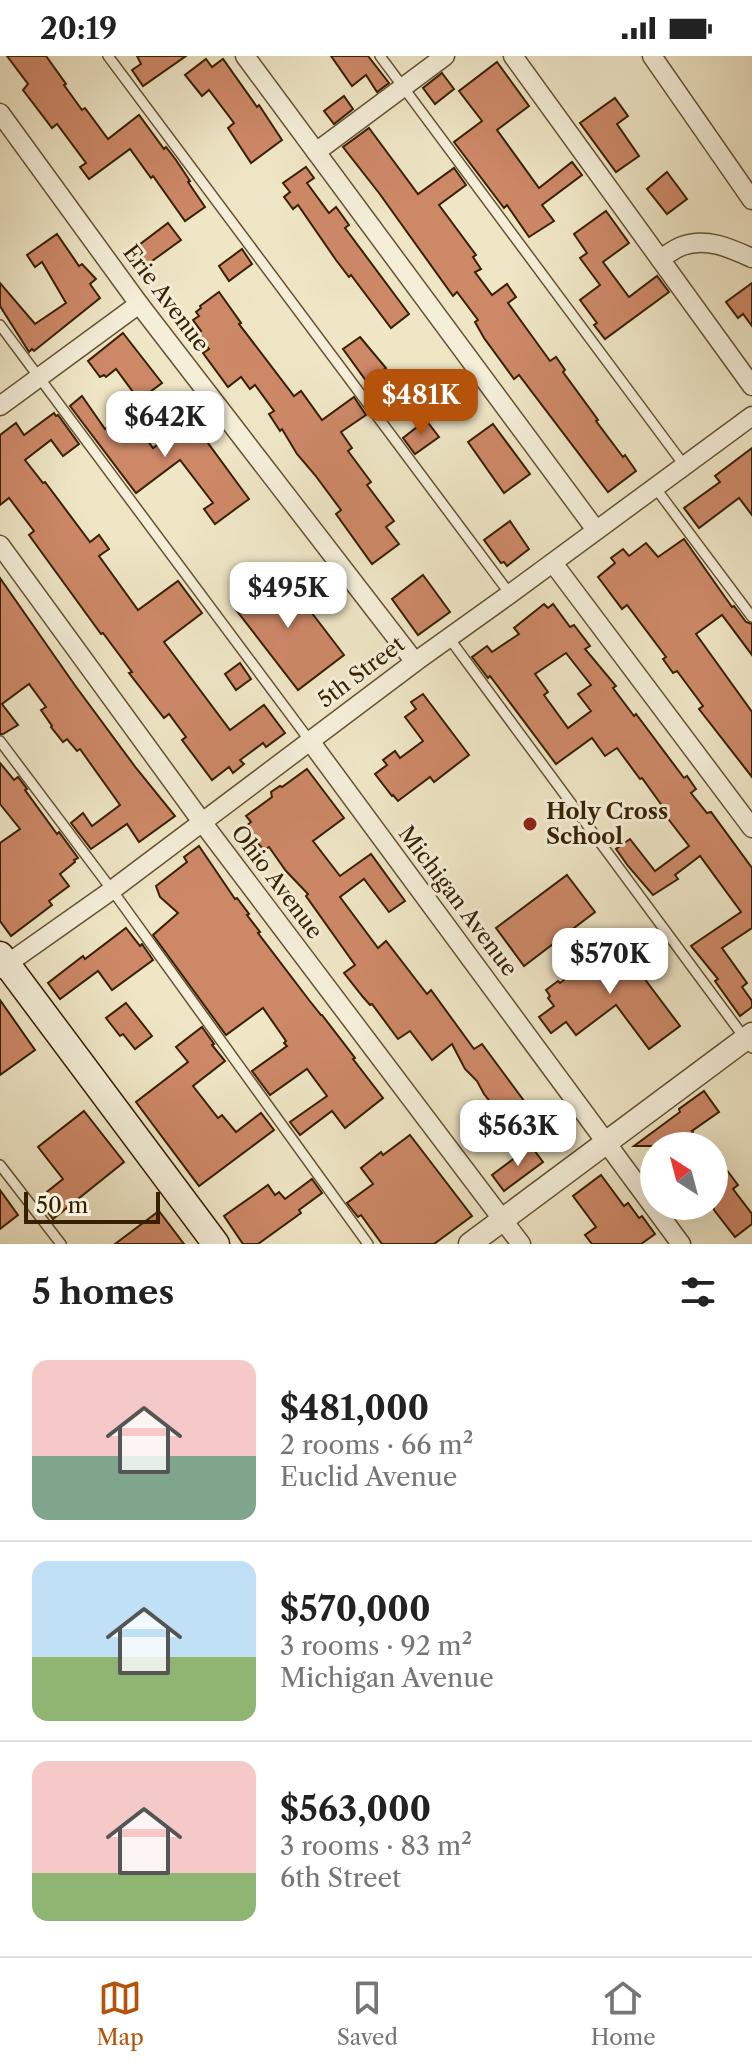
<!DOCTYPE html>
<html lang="en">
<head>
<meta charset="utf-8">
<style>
	:root { --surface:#fff; --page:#f6f6f6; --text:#222; --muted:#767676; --line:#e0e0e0; --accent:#b45309 }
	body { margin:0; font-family:"Libre Caslon Text",serif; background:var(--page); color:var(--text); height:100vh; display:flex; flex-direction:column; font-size:30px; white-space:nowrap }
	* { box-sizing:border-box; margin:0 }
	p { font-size:26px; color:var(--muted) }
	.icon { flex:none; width:44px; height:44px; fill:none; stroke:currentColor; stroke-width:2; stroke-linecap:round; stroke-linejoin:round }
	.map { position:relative; height:1188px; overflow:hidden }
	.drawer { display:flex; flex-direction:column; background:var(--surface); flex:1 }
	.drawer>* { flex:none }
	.needle { width:52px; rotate:324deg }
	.tools { position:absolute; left:640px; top:1076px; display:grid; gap:16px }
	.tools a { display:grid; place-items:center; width:88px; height:88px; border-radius:50%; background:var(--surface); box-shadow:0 8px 32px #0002; font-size:40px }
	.scale { position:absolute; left:24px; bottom:20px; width:136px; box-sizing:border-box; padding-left:8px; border:4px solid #372000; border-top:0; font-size:22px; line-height:28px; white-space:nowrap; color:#372000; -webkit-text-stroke:6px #f5efda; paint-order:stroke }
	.price { position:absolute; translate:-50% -68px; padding:0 18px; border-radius:16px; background:#fff; color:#222; font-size:26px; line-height:52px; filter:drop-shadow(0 2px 4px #0008) }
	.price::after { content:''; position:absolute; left:50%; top:48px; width:24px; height:18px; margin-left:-12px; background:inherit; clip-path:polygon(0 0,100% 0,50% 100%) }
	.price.active { background:var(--accent); color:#fff }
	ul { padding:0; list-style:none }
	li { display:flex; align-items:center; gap:24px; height:200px; padding:0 32px }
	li+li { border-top:2px solid var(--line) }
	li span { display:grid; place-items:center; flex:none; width:224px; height:160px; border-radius:16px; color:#555 }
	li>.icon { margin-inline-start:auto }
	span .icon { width:96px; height:96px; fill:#fffc; stroke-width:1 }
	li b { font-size:34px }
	h2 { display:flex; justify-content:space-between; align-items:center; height:96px; padding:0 32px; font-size:34px }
	.status { display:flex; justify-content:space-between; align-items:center; height:56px; padding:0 40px; background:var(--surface); direction:ltr }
	.status svg { height:22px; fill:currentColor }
	.menu { display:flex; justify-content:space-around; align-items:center; height:112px; border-top:2px solid var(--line); background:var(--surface); font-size:22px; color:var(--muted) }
	.menu a { display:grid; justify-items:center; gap:4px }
	.menu .active { color:var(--accent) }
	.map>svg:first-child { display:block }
	.building { fill:#cd8868; stroke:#372000; stroke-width:2; fill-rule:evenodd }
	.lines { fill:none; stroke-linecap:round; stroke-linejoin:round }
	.service-casing { stroke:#655232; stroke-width:12 }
	.minor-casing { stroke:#655232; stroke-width:21 }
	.tertiary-casing { stroke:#655232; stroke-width:25 }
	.secondary-casing { stroke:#372000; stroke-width:29 }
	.service { stroke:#f5efda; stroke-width:9 }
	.minor { stroke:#f5efda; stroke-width:18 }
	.tertiary { stroke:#f5efda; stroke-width:22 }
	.secondary { stroke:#f5efda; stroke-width:26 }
	.poi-dot { fill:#8f2418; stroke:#f5efda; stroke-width:3 }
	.labels { text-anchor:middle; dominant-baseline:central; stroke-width:6; stroke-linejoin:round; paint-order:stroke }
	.street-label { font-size:22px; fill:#372000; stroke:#f5efda }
	.poi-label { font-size:22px; font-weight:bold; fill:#372000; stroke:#f5efda; text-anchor:start }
</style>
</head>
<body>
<div class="status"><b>20:19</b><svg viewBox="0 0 49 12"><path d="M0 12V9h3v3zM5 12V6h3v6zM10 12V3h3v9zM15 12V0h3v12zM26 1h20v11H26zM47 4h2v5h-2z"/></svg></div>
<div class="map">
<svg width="752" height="1188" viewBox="0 0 752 1188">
	<rect width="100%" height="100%" fill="#efe6c6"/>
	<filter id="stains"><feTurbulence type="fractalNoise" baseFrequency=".0025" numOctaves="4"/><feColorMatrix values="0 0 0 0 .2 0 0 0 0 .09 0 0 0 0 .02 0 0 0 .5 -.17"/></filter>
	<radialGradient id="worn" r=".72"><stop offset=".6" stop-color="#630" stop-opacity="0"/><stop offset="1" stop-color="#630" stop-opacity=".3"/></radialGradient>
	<!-- building -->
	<g class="building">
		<path d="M 7,0 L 46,0 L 66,28 L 64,29 L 82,54 L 85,52 L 108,83 L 139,59 L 164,93 L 166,91 L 176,104 L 190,125 L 188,126 L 205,151 L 185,165 L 153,120 L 151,122 L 130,93 L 89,123 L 80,111 L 86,107 L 57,68 L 52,72 L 23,34 L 28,28 Z"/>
		<path d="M 137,0 L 186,0 L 143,30 L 132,14 L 141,8 Z"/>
		<path d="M 331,0 L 368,0 L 389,27 L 377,36 L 366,19 L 352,30 Z"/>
		<path d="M 206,3 L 212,11 L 223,3 L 257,51 L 259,49 L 282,84 L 251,107 L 228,72 L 234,67 L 209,34 L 202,40 L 185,19 Z"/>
		<path d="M 497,6 L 529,50 L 497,74 L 539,132 L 572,106 L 582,119 L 542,149 L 554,165 L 529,181 L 507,149 L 504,152 L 454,86 L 482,65 L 459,35 Z"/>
		<path d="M 442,17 L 454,33 L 435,48 L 423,32 Z"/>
		<path d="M 344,40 L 353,53 L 334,68 L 324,55 Z"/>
		<path d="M 615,42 L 628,60 L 617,68 L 639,100 L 616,116 L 580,67 Z"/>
		<path d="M 369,72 L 418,138 L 454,112 L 466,129 L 439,149 L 476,199 L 473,201 L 481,213 L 475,216 L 492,239 L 507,228 L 516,241 L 508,247 L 550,305 L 556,301 L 565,314 L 563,316 L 598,364 L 596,365 L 623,401 L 625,399 L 636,415 L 608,436 L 519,319 L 514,323 L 484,282 L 475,266 L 478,264 L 457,236 L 453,240 L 379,137 L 343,91 Z"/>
		<path d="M 306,111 L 314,122 L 307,127 L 329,157 L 336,151 L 349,169 L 345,172 L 409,258 L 391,272 L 351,219 L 349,221 L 336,204 L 298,149 L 293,153 L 284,141 L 290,136 L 283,127 Z"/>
		<path d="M 667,116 L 687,143 L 667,158 L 647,133 Z"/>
		<path d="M 606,155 L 629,187 L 603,206 L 629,241 L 657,220 L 669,236 L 605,283 L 594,269 L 597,267 L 580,244 L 600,229 L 580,202 L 587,197 L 574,178 Z"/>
		<path d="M 168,167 L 181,184 L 148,208 L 135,192 Z"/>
		<path d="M 57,178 L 79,210 L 82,208 L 96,223 L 90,228 L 100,242 L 34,295 L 32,293 L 29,296 L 0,250 L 0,227 L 35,268 L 66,247 L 42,206 L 35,211 L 27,199 Z"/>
		<path d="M 242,193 L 252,208 L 229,225 L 219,210 Z"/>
		<path d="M 752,227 L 752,270 L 743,258 L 738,262 L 726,246 Z"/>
		<path d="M 219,236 L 241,267 L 239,268 L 294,340 L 301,335 L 322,364 L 354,341 L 366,359 L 341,376 L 352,392 L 348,395 L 371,426 L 367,429 L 394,465 L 386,471 L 399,488 L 372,508 L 336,458 L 341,454 L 315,419 L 297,398 L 282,373 L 280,375 L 269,358 L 274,355 L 255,329 L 250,333 L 241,321 L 228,331 L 203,297 L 209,293 L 197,277 L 201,275 L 193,264 L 199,260 L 196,256 L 201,252 L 200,250 Z"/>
		<path d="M 123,277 L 162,327 L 139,344 L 116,313 L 106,321 L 104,319 L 100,321 L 88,305 Z"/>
		<path d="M 360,281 L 386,312 L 367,326 L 343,293 Z"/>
		<path d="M 450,320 L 460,333 L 434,354 L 424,341 Z"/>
		<path d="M 82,340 L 105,373 L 127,357 L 153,392 L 191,364 L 249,443 L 215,468 L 204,453 L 213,447 L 180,404 L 136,437 L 70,350 Z"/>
		<path d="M 54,357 L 56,360 L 58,359 L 79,388 L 63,400 L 51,384 L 25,404 L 43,427 L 45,426 L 90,486 L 99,479 L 109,493 L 99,500 L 138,554 L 178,525 L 202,557 L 164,586 L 230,674 L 264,649 L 285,677 L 266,691 L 263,687 L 240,704 L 244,708 L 233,717 L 229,711 L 212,724 L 182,684 L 186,681 L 169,658 L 164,662 L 129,617 L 132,616 L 103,577 L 101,578 L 29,479 L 34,475 L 9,442 L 0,449 L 0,379 L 16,367 L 24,379 Z"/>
		<path d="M 426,364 L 439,381 L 415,398 L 403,382 Z"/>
		<path d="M 493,368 L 530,418 L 504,437 L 468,386 Z"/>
		<path d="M 752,392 L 752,459 L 739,442 L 699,472 L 684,452 L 720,426 L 715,420 Z"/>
		<path d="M 510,465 L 529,493 L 507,510 L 504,506 L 501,507 L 484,484 Z"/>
		<path d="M 684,483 L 732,551 L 734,550 L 746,566 L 752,568 L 752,599 L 722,559 L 696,578 L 752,656 L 752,721 L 699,653 L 703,650 L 677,615 L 673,617 L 663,603 L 666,601 L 627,549 L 622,553 L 598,521 L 615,507 L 611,502 L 623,493 L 629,500 L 646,487 L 658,501 Z"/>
		<path d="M 279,514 L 344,599 L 298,634 L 233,550 Z"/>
		<path d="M 423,519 L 450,556 L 418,579 L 392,543 Z"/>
		<path d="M 0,522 L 74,628 L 136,712 L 175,760 L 139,786 L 127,768 L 91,793 L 71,767 L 83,757 L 92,770 L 120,749 L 80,693 L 77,695 L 67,683 L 63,686 L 51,671 L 52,670 L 41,654 L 46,651 L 29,628 L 2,648 L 18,669 L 3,678 L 0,678 Z"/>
		<path d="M 544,548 L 548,552 L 553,548 L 570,571 L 574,569 L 590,590 L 585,593 L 616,630 L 613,632 L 634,660 L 636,658 L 684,722 L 687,720 L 696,733 L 691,737 L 707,757 L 711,756 L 752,812 L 752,872 L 722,892 L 747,927 L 742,931 L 752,945 L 752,951 L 740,960 L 715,925 L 718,923 L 691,890 L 741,856 L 700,800 L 675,819 L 678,823 L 653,839 L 628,810 L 616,793 L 630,783 L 655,815 L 689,790 L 666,760 L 668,758 L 642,722 L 640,723 L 617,692 L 605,700 L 592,682 L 556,708 L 490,620 L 488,622 L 472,601 L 487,590 L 492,596 L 519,578 L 514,572 ZM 566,597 L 591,629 L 578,638 L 591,655 L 568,672 L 544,639 L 548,636 L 535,618 Z"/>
		<path d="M 240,607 L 251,623 L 236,634 L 225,618 Z"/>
		<path d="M 423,638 L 469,699 L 434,726 L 430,721 L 398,745 L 393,739 L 392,740 L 375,718 L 387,709 L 383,704 L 395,695 L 400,702 L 423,685 L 405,661 L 416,653 L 411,646 Z"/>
		<path d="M 0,707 L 14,724 L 18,721 L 27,733 L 25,734 L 57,778 L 59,776 L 78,802 L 74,804 L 75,806 L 60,818 L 69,830 L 49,845 L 52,849 L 11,880 L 0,865 L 0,787 L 20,773 L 0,748 Z"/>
		<path d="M 307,713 L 344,762 L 313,785 L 340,820 L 371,798 L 405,845 L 389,856 L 364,823 L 340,841 L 378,892 L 386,885 L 427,938 L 431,934 L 474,993 L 482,988 L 533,1057 L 512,1073 L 484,1038 L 477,1025 L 465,1013 L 452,988 L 432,1004 L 410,975 L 398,983 L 372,948 L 370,949 L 363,941 L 344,917 L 355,909 L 306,840 L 308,838 L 286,815 L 269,791 L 264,794 L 244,772 L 251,766 L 246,760 L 272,741 L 271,736 L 280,730 L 282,731 Z"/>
		<path d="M 199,790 L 235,843 L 237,842 L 249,858 L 247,859 L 260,876 L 258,877 L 309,944 L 321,959 L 322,959 L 355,1002 L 353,1003 L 383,1042 L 345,1072 L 332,1055 L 300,1079 L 290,1066 L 327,1040 L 307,1013 L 270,1039 L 252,1015 L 287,990 L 284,987 L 286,985 L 263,952 L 226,979 L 153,879 L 178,857 L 160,841 L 156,830 L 187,806 L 184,801 Z"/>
		<path d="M 567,819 L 595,856 L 524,910 L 496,872 Z"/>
		<path d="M 126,872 L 140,890 L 142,888 L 153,904 L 112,934 L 98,915 L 60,943 L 48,927 L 83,900 L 85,903 Z"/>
		<path d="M 625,878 L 644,903 L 635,910 L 680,970 L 649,993 L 616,949 L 576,979 L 566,966 L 551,977 L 539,961 L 554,950 L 548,942 L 550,940 L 546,934 L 558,925 L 560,927 Z"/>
		<path d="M 0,944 L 35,994 L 0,1019 Z"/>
		<path d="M 126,947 L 152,980 L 135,993 L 123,978 L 120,980 L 106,962 Z"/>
		<path d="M 202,971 L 214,988 L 212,989 L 225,1005 L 193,1030 L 218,1062 L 222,1059 L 236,1076 L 261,1057 L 274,1074 L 199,1130 L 136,1046 L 188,1006 L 176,991 Z"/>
		<path d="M 704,1035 L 719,1056 L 692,1075 L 693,1076 L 675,1090 L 634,1090 L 680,1056 L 679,1053 Z"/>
		<path d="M 84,1055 L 124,1106 L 53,1163 L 38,1143 L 63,1123 L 38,1091 Z"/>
		<path d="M 410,1079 L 472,1160 L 434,1188 L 382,1188 L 361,1159 L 358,1161 L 347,1147 L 373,1128 L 361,1112 L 381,1096 L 383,1099 Z"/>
		<path d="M 531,1090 L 543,1106 L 504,1135 L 492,1119 Z"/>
		<path d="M 714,1097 L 738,1129 L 733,1133 L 752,1158 L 752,1168 L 735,1181 L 714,1154 Z"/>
		<path d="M 601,1119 L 624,1150 L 628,1147 L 639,1162 L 642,1160 L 655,1178 L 641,1188 L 592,1188 L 585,1179 L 596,1171 L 573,1140 Z"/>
		<path d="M 312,1123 L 322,1137 L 299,1154 L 301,1157 L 258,1188 L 243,1188 L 224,1160 L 268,1129 L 275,1139 L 279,1136 L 285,1143 Z"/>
		<path d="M 0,1134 L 18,1159 L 0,1173 Z"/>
		<path d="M 159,1155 L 184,1188 L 115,1188 Z"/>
	</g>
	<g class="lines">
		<defs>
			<g id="service">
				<path d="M 108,0 L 510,538"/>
				<path d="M 380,0 L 684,409"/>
				<path d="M 0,269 L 310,685"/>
				<path d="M 654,430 L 752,561"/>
				<path d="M 449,582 L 752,992"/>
				<path d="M 0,685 L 112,834 L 368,1188"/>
				<path d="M 0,1109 L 61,1188"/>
			</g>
			<g id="minor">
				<path d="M 245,0 L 596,474"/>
				<path d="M 513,0 L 752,330"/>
				<path d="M 652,0 L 752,144"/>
				<path d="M 0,57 L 139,248 L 415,606"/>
				<path d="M 316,96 L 445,0"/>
				<path d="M 660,203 C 667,199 674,193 682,190 C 706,181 730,192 752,202"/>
				<path d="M 0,350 L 139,248"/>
				<path d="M 0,489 L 202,766 L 521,1188"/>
				<path d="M 553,507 L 752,772"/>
				<path d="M 310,685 L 681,1188"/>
				<path d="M 0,913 L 112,834 L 415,606 L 510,538 L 752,360"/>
			</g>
			<path id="tertiary" d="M 470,1188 L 752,978"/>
			<path id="secondary" d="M 0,899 L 216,1188"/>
		</defs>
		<!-- service casing -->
		<use href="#service" class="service-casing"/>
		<!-- minor casing -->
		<use href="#minor" class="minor-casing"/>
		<!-- tertiary casing -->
		<use href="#tertiary" class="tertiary-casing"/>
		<!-- secondary casing -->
		<use href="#secondary" class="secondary-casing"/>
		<!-- service -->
		<use href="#service" class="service"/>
		<!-- minor -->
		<use href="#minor" class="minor"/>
		<!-- tertiary -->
		<use href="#tertiary" class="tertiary"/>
		<!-- secondary -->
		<use href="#secondary" class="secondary"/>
	</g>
	<!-- markers -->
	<circle class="poi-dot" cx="530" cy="768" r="8"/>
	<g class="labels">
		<!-- street labels -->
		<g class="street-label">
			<text transform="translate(166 242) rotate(53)">Erie Avenue</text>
			<text transform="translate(361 616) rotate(-37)">5th Street</text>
			<text transform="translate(277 826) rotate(53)">Ohio Avenue</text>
			<text transform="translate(458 845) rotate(53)">Michigan Avenue</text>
		</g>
		<!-- poi labels -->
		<g class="poi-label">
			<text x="546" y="755">Holy Cross<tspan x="546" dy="25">School</tspan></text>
		</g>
	</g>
	<rect width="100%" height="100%" filter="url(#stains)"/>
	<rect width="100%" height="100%" fill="url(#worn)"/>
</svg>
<div class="tools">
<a><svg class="needle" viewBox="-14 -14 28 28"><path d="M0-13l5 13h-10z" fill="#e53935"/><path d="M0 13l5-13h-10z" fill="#767676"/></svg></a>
</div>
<div class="scale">50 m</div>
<b class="price active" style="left:421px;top:381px">$481K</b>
<b class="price" style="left:165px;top:403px">$642K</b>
<b class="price" style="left:288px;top:574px">$495K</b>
<b class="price" style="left:610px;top:940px">$570K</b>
<b class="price" style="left:518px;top:1112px">$563K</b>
</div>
<section class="drawer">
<h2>5 homes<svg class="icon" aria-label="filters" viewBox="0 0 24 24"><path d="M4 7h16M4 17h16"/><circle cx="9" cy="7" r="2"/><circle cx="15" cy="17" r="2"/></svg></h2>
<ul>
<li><span style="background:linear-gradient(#f6c9c9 60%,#7fa58c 0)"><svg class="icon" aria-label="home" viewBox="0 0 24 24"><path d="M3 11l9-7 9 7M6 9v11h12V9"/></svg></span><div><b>$481,000</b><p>2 rooms · 66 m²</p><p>Euclid Avenue</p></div></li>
<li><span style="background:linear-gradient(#bfe0f5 60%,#8fb573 0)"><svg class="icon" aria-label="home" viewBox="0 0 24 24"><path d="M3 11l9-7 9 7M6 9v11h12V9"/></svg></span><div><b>$570,000</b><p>3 rooms · 92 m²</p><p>Michigan Avenue</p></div></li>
<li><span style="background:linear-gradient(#f6c9c9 70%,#8fb573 0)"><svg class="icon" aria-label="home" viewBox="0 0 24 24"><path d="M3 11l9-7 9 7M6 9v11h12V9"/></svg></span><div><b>$563,000</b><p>3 rooms · 83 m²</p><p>6th Street</p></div></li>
</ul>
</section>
<nav class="menu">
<a class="active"><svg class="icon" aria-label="map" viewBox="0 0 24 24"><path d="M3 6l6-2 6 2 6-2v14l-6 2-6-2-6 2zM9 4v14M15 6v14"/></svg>Map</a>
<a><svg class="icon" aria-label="saved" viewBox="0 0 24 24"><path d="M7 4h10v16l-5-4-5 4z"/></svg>Saved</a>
<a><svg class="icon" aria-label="home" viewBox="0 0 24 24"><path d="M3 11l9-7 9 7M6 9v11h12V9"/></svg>Home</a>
</nav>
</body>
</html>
